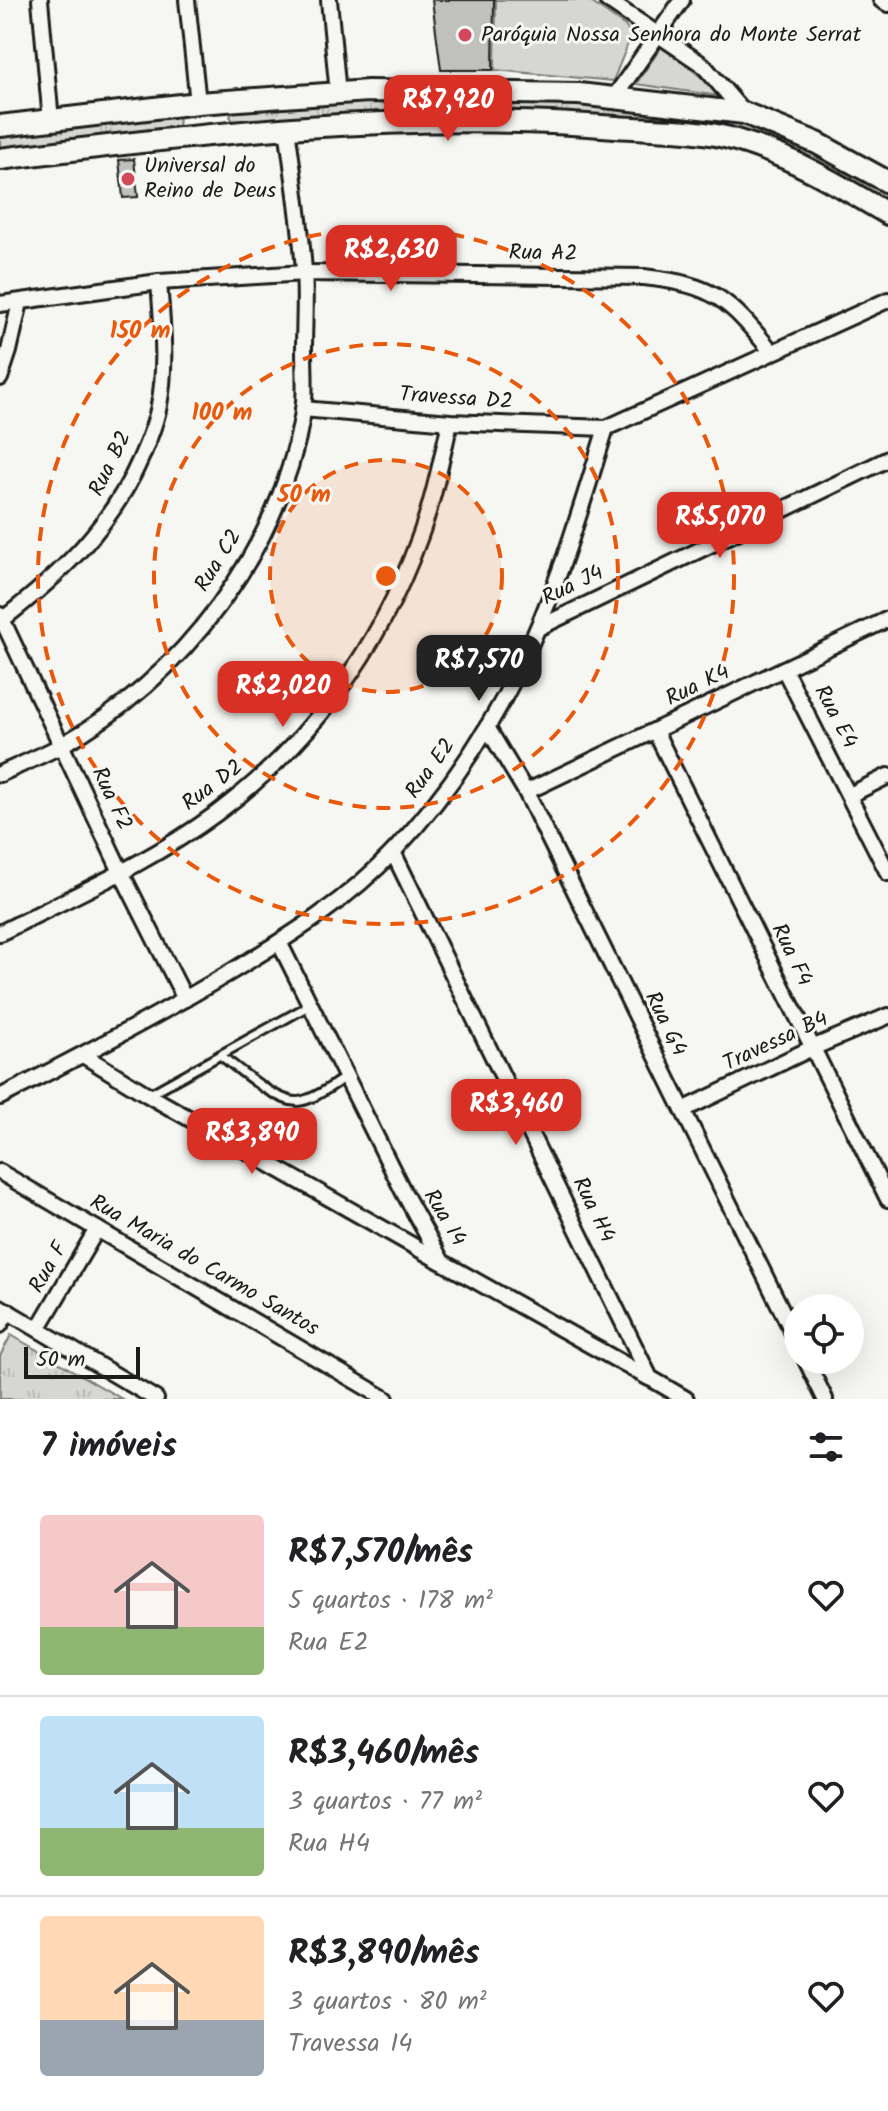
<!DOCTYPE html>
<html lang="pt">
<head>
<meta charset="utf-8">
<style>
	:root { --surface:#fff; --page:#f2f2f2; --text:#202124; --muted:#757577; --line:#e0e0e0; --accent:#d93025 }
	body { margin:0; font-family:Kalam,sans-serif; background:var(--page); color:var(--text); height:100vh; display:flex; flex-direction:column; font-size:30px; white-space:nowrap }
	* { box-sizing:border-box; margin:0 }
	p { font-size:26px; color:var(--muted) }
	.icon { flex:none; width:44px; height:44px; fill:none; stroke:currentColor; stroke-width:2; stroke-linecap:round; stroke-linejoin:round }
	.map { position:relative; height:1399px; overflow:hidden }
	.panel { display:flex; flex-direction:column; background:var(--surface); flex:1 }
	.panel>* { flex:none }
	.tools { position:absolute; left:784px; top:1294px; display:grid; gap:16px }
	.tools a { display:grid; place-items:center; width:80px; height:80px; border-radius:50%; background:var(--surface); box-shadow:0 8px 32px #0002; font-size:40px }
	.scale { position:absolute; left:24px; bottom:20px; width:116px; box-sizing:border-box; padding-left:8px; border:4px solid #1c1c1c; border-top:0; font-size:22px; line-height:28px; white-space:nowrap; color:#1c1c1c; -webkit-text-stroke:6px #f6f6f2; paint-order:stroke }
	.price { position:absolute; translate:-50% -68px; padding:0 18px; border-radius:16px; background:var(--accent); color:#fff; font-size:26px; line-height:52px; filter:drop-shadow(0 2px 4px #0008) }
	.price::after { content:''; position:absolute; left:50%; top:48px; width:24px; height:18px; margin-left:-12px; background:inherit; clip-path:polygon(0 0,100% 0,50% 100%) }
	.price.on { background:#222; color:#fff }
	ul { padding:0; list-style:none }
	li { display:flex; align-items:center; gap:24px; height:200px; padding:0 40px }
	li+li { border-top:2px solid var(--line) }
	li span { display:grid; place-items:center; flex:none; width:224px; height:160px; border-radius:8px; color:#555 }
	li>.icon { margin-inline-start:auto }
	span .icon { width:96px; height:96px; fill:#fffc; stroke-width:1 }
	li b { font-size:34px }
	h2 { display:flex; justify-content:space-between; align-items:center; height:96px; padding:0 40px; font-size:34px }
	.map>svg:first-child { display:block }
	.grass { fill:url(#grass-tufts); stroke:#797977; stroke-width:2 }
	.park { fill:#d6d6d2; stroke:#797977; stroke-width:2 }
	.building { fill:#c0c0bd; stroke:#1c1c1c; stroke-width:2 }
	.lines { fill:none; stroke-linecap:round; stroke-linejoin:round }
	.lane-casing { stroke:#1c1c1c; stroke-width:13 }
	.street-casing { stroke:#1c1c1c; stroke-width:20 }
	.secondary-casing { stroke:#1c1c1c; stroke-width:26 }
	.lane { stroke:#f6f6f2; stroke-width:7 }
	.street { stroke:#f6f6f2; stroke-width:14 }
	.secondary { stroke:#f6f6f2; stroke-width:20 }
	.ring { fill:none; stroke:#e8590c; stroke-width:4; stroke-dasharray:14 10 }
	.poi-dot { fill:#d1495b; stroke:#f6f6f2; stroke-width:3 }
	.labels { text-anchor:middle; dominant-baseline:central; stroke-width:6; stroke-linejoin:round; paint-order:stroke }
	.poi-label { font-size:22px; fill:#1c1c1c; stroke:#f6f6f2; text-anchor:start }
	.street-label { font-size:22px; fill:#1c1c1c; stroke:#f6f6f2 }
	.centre { fill:#e8590c; stroke:#f6f6f2; stroke-width:4 }
	.ring-label { font-size:24px; text-anchor:middle; font-weight:bold; fill:#e8590c; stroke:#f6f6f2; stroke-width:6; stroke-linejoin:round; paint-order:stroke }
</style>
</head>
<body>
<div class="map">
<svg width="888" height="1399" viewBox="0 0 888 1399">
	<defs>
		<pattern id="grass-tufts" width="24" height="20" patternUnits="userSpaceOnUse" patternTransform="scale(2)"><rect width="24" height="20" fill="#d6d6d2"/><path d="M3 7l-1-3M5 7V3M7 7l1-3M15 17l-1-3M17 17v-4M19 17l1-3" fill="none" stroke="#b7b7b4"/></pattern>
	</defs>
	<rect width="100%" height="100%" fill="#f6f6f2"/>
	<filter id="ink" filterUnits="userSpaceOnUse"><feTurbulence type="fractalNoise" baseFrequency=".0125" numOctaves="2"/><feDisplacementMap in="SourceGraphic" scale="16" xChannelSelector="R" yChannelSelector="G"/><feConvolveMatrix kernelMatrix="1 2 1 2 8 2 1 2 1" color-interpolation-filters="sRGB"/></filter>
	<g filter="url(#ink)">
		<!-- grass -->
		<g class="grass">
			<path d="M 386,100 L 640,106 L 707,113 L 764,130 L 819,151 L 888,191 L 888,205 L 736,131 L 663,118 L 571,113 L 395,112 L 234,123 L 230,116 L 235,110 Z"/>
			<path d="M 176,115 L 179,118 L 178,126 L 0,148 L 0,133 Z"/>
			<path d="M 11,1335 L 122,1399 L 0,1399 L 0,1356 Z"/>
		</g>
		<!-- park -->
		<g class="park">
			<path d="M 496,0 L 588,0 L 625,26 L 630,33 L 629,41 L 613,81 L 495,70 Z"/>
			<path d="M 662,46 L 726,97 L 636,84 Z"/>
		</g>
		<!-- building -->
		<g class="building">
			<path d="M 432,0 L 494,0 L 493,70 L 441,70 Z"/>
			<path d="M 134,159 L 138,197 L 123,198 L 119,160 Z"/>
		</g>
		<g class="lines">
			<defs>
				<g id="lane">
					<path d="M 220,1055 C 238,1068 280,1106 301,1101 C 317,1098 332,1085 346,1077"/>
					<path d="M 150,1094 L 310,1005"/>
				</g>
				<g id="street">
					<path d="M 40,0 L 51,121"/>
					<path d="M 187,0 L 198,103"/>
					<path d="M 329,0 L 338,94"/>
					<path d="M 607,0 L 703,65 L 744,113"/>
					<path d="M 881,0 L 888,4"/>
					<path d="M 615,96 L 682,0"/>
					<path d="M 0,304 L 159,282 L 305,273 L 644,277 C 715,285 728,299 772,352"/>
					<path d="M 0,378 L 9,351 L 20,302"/>
					<path d="M 303,409 L 450,422 L 606,428"/>
					<path d="M 0,615 L 121,872 L 185,999"/>
					<path d="M 2,620 C 61,574 111,527 141,458 C 148,441 156,424 159,405 C 167,365 162,323 159,282"/>
					<path d="M 538,628 L 888,459"/>
					<path d="M 784,669 L 888,873"/>
					<path d="M 487,727 L 526,792 L 798,1343"/>
					<path d="M 655,731 L 888,1199"/>
					<path d="M 0,774 C 20,765 41,756 60,746 C 183,678 280,550 303,412 C 306,392 304,371 304,351 C 304,325 306,298 304,272 C 301,223 293,175 287,127"/>
					<path d="M 526,792 L 888,619"/>
					<path d="M 850,795 L 888,776"/>
					<path d="M 393,852 L 650,1378 L 686,1399"/>
					<path d="M 0,933 C 73,896 151,862 217,813 C 311,743 379,649 419,539 C 433,502 441,461 450,422"/>
					<path d="M 279,942 L 404,1193 L 442,1262 L 649,1378"/>
					<path d="M 83,1055 L 148,1095 L 440,1261"/>
					<path d="M 0,1097 C 79,1057 158,1016 234,970 C 290,936 348,900 394,851 C 443,799 485,737 517,673 C 556,595 580,511 606,428 L 888,300"/>
					<path d="M 683,1110 L 812,1048 L 888,1016"/>
					<path d="M 0,1172 L 386,1399"/>
					<path d="M 0,1307 L 156,1399"/>
					<path d="M 0,1325 L 8,1311"/>
					<path d="M 38,1329 L 97,1229"/>
					<path d="M 806,1360 L 825,1399"/>
				</g>
				<g id="secondary">
					<path d="M 0,126 L 198,103 L 368,91 L 579,94 L 744,113 L 817,143 L 888,182"/>
					<path d="M 0,159 C 205,133 409,110 616,127 C 656,130 697,128 736,140 C 791,156 839,185 888,214"/>
				</g>
			</defs>
			<!-- lane casing -->
			<use href="#lane" class="lane-casing"/>
			<!-- street casing -->
			<use href="#street" class="street-casing"/>
			<!-- secondary casing -->
			<use href="#secondary" class="secondary-casing"/>
			<!-- lane -->
			<use href="#lane" class="lane"/>
			<!-- street -->
			<use href="#street" class="street"/>
			<!-- secondary -->
			<use href="#secondary" class="secondary"/>
		</g>
	</g>
	<!-- distance rings -->
	<circle cx="386" cy="576" r="116" fill="#e8590c" fill-opacity=".12"/>
	<g class="ring">
		<circle cx="386" cy="576" r="116"/>
		<circle cx="386" cy="576" r="232"/>
		<circle cx="386" cy="576" r="348"/>
	</g>
	<!-- markers -->
	<g class="poi-dot">
		<circle cx="465" cy="35" r="8"/>
		<circle cx="128" cy="179" r="8"/>
	</g>
	<g class="labels">
		<!-- poi labels -->
		<g class="poi-label">
			<text x="481" y="35">Paróquia Nossa Senhora do Monte Serrat</text>
			<text x="144" y="166">Universal do<tspan x="144" dy="25">Reino de Deus</tspan></text>
		</g>
		<!-- street labels -->
		<g class="street-label">
			<text transform="translate(543 254) rotate(1)">Rua A2</text>
			<text transform="translate(456 399) rotate(4)">Travessa D2</text>
			<text transform="translate(111 464) rotate(-64)">Rua B2</text>
			<text transform="translate(219 561) rotate(-58)">Rua C2</text>
			<text transform="translate(573 586) rotate(-26)">Rua J4</text>
			<text transform="translate(698 686) rotate(-26)">Rua K4</text>
			<text transform="translate(835 717) rotate(62)">Rua E4</text>
			<text transform="translate(431 769) rotate(-54)">Rua E2</text>
			<text transform="translate(213 786) rotate(-37)">Rua D2</text>
			<text transform="translate(111 799) rotate(65)">Rua F2</text>
			<text transform="translate(791 955) rotate(64)">Rua F4</text>
			<text transform="translate(665 1024) rotate(64)">Rua G4</text>
			<text transform="translate(776 1042) rotate(-25)">Travessa B4</text>
			<text transform="translate(593 1210) rotate(64)">Rua H4</text>
			<text transform="translate(444 1218) rotate(59)">Rua I4</text>
			<text transform="translate(204 1266) rotate(30)">Rua Maria do Carmo Santos</text>
			<text transform="translate(49 1268) rotate(-60)">Rua F</text>
		</g>
	</g>
	<circle cx="386" cy="576" r="12" class="centre"/>
	<g class="ring-label">
		<text x="140" y="338">150 m</text>
		<text x="222" y="420">100 m</text>
		<text x="304" y="502">50 m</text>
	</g>
</svg>
<div class="tools">
<a><svg class="icon" aria-label="locate" viewBox="0 0 24 24"><circle cx="12" cy="12" r="6"/><path d="M12 2v4M12 18v4M2 12h4M18 12h4"/></svg></a>
</div>
<div class="scale">50 m</div>
<b class="price" style="left:448px;top:143px">R$7,920</b>
<b class="price" style="left:391px;top:293px">R$2,630</b>
<b class="price" style="left:720px;top:560px">R$5,070</b>
<b class="price on" style="left:479px;top:703px">R$7,570</b>
<b class="price" style="left:283px;top:729px">R$2,020</b>
<b class="price" style="left:516px;top:1147px">R$3,460</b>
<b class="price" style="left:252px;top:1176px">R$3,890</b>
</div>
<section class="panel">
<h2>7 imóveis<svg class="icon" aria-label="filters" viewBox="0 0 24 24"><path d="M4 7h16M4 17h16"/><circle cx="9" cy="7" r="2"/><circle cx="15" cy="17" r="2"/></svg></h2>
<ul>
<li><span style="background:linear-gradient(#f6c9c9 70%,#8fb573 0)"><svg class="icon" aria-label="home" viewBox="0 0 24 24"><path d="M3 11l9-7 9 7M6 9v11h12V9"/></svg></span><div><b>R$7,570/mês</b><p>5 quartos · 178 m²</p><p>Rua E2</p></div><svg class="icon" aria-label="heart" viewBox="0 0 24 24"><path d="M12 20l-8-8c-3-5 5-10 8-4 3-6 11-1 8 4z"/></svg></li>
<li><span style="background:linear-gradient(#bfe0f5 70%,#8fb573 0)"><svg class="icon" aria-label="home" viewBox="0 0 24 24"><path d="M3 11l9-7 9 7M6 9v11h12V9"/></svg></span><div><b>R$3,460/mês</b><p>3 quartos · 77 m²</p><p>Rua H4</p></div><svg class="icon" aria-label="heart" viewBox="0 0 24 24"><path d="M12 20l-8-8c-3-5 5-10 8-4 3-6 11-1 8 4z"/></svg></li>
<li><span style="background:linear-gradient(#ffd9b3 65%,#9aa5b1 0)"><svg class="icon" aria-label="home" viewBox="0 0 24 24"><path d="M3 11l9-7 9 7M6 9v11h12V9"/></svg></span><div><b>R$3,890/mês</b><p>3 quartos · 80 m²</p><p>Travessa I4</p></div><svg class="icon" aria-label="heart" viewBox="0 0 24 24"><path d="M12 20l-8-8c-3-5 5-10 8-4 3-6 11-1 8 4z"/></svg></li>
</ul>
</section>
</body>
</html>
